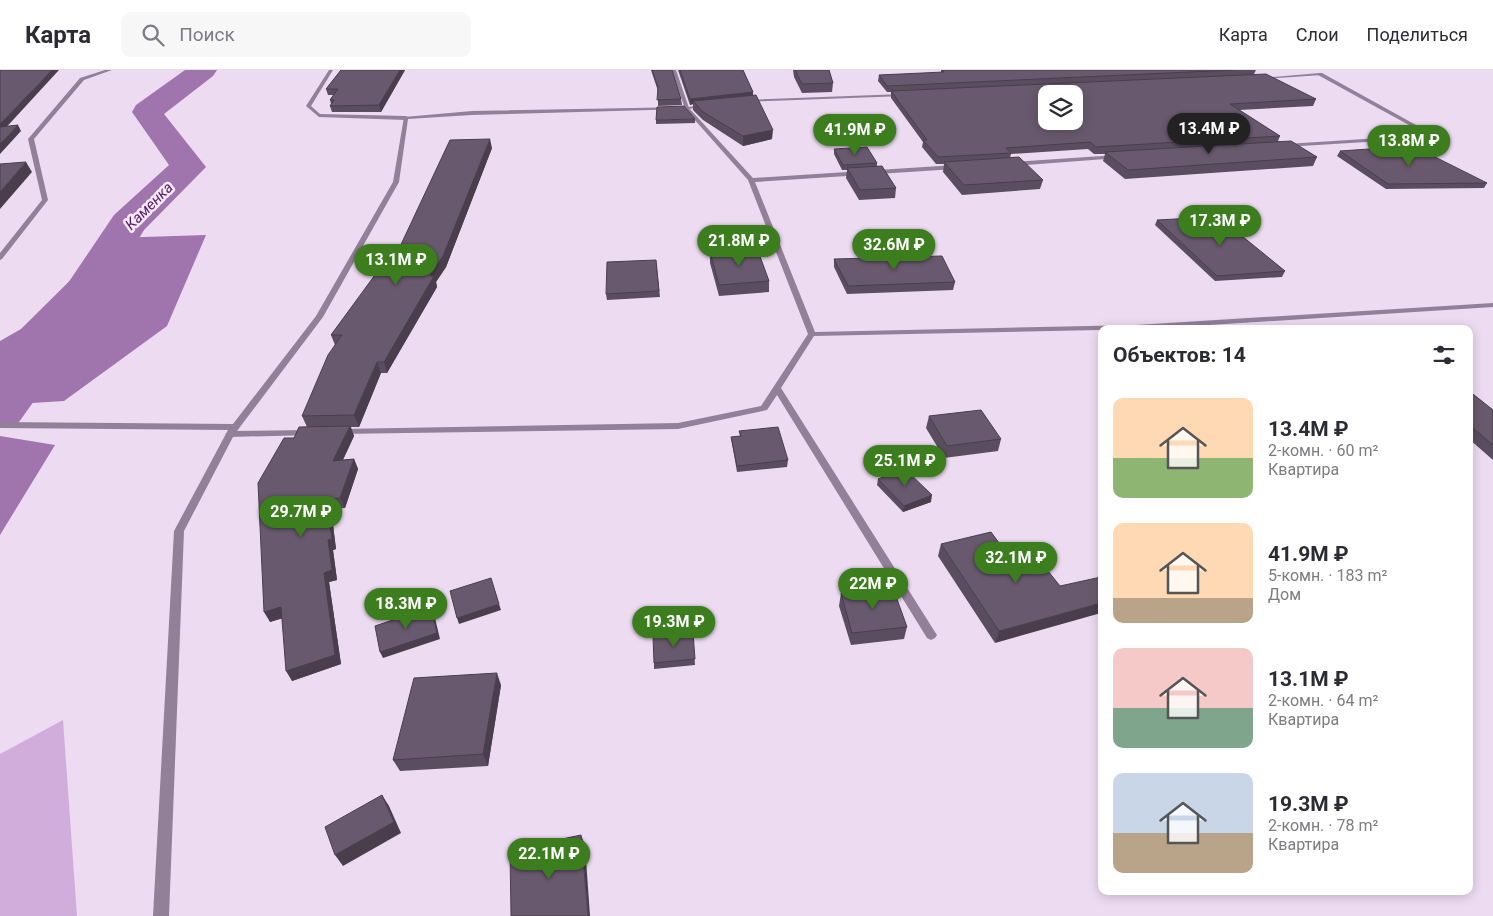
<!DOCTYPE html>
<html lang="ru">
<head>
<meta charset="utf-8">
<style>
	:root { --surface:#fff; --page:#f7f7f7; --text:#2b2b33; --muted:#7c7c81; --line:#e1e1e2; --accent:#3c7e1e }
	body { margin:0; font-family:Roboto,sans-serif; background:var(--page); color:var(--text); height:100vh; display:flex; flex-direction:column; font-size:19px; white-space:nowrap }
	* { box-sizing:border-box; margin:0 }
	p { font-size:16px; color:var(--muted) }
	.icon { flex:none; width:28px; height:28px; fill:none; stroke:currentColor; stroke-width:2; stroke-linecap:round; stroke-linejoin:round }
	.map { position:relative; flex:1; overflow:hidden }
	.details { position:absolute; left:1098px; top:255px; width:375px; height:570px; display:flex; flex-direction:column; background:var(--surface); border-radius:10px; box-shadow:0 2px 12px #0003 }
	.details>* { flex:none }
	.tools { position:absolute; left:1038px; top:15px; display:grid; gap:10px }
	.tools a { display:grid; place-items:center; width:45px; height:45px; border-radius:10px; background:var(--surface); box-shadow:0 2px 12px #0003; font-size:25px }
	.price { position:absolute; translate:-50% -42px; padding:0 11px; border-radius:18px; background:var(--accent); color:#fff; font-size:16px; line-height:32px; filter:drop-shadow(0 1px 2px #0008) }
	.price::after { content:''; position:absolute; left:50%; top:30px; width:15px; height:11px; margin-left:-8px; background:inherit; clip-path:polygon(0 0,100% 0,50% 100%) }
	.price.on { background:#222; color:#fff }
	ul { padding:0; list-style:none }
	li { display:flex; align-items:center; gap:15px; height:125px; padding:0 15px }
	li span { display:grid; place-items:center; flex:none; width:140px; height:100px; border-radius:10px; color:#555 }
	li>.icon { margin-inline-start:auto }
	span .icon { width:60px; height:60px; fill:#fffc; stroke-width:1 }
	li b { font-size:21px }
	h2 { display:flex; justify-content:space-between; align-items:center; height:60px; padding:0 15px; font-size:21px }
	header { display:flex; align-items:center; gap:30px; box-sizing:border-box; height:70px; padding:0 25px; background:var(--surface); border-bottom:1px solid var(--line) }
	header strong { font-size:24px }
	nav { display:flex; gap:28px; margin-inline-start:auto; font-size:18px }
	.search { width:350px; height:45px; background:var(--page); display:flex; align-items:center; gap:12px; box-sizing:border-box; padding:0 18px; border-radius:10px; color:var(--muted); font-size:19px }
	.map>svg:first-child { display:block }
	.green { fill:#d0addb }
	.water { fill:#a075ae }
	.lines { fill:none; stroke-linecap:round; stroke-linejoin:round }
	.river { fill:#a075ae; fill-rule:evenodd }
	.lane { fill:#928099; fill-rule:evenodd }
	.street { fill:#928099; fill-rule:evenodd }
	.wall { fill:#5a4d5f }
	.shaded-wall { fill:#4a3e4d }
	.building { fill:#69596e; stroke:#4a3e4d; fill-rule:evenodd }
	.labels { text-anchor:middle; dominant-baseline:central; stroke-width:5; stroke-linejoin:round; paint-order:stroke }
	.far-water-label { font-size:15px; font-style:italic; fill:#531c63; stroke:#f8eafc }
</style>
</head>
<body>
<header>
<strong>Карта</strong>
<div class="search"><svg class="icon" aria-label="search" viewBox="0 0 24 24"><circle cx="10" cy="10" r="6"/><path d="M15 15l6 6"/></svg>Поиск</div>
<nav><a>Карта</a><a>Слои</a><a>Поделиться</a></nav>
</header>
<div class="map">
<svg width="1493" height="846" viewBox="0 0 1493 846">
	<rect width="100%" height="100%" fill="#eddbf2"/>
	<!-- green -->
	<path class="green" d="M 63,650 L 77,846 L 0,846 L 0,684 Z"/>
	<!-- water -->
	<g class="water">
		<path d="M 206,165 L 167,256 L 64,331 L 0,335 L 0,271 L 21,259 L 113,168 Z"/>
		<path d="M 0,366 L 55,375 L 0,465 Z"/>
	</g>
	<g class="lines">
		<!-- river -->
		<path class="river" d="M 185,0 L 217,0 L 213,6 L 164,44 L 206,97 L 144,160 L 79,268 L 19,352 L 0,357 L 0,304 L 37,259 L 114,145 L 169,95 L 132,42 L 136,35 Z"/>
		<!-- lane -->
		<g class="lane">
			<path d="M 329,0 L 333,0 L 311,36 L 320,44 L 406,46 L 409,48 L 406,50 L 319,47 L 306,36 Z"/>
			<path d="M 672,0 L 676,0 L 689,38 L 753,108 L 955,95 L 958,97 L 955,99 L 755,112 L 815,262 L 1136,255 L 1493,233 L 1493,237 L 1146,259 L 814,266 L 781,318 L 935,562 L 937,565 L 935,568 L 931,570 L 927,568 L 777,325 L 767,340 L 678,359 L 338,364 L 336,362 L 338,360 L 341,359 L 678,353 L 761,336 L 808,264 L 748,110 L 685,39 Z"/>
			<path d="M 1318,3 L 1322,3 L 1436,66 L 1433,68 L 1284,77 L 1283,76 L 1286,74 L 1427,65 L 1318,5 Z"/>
			<path d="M 1117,85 L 1119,86 L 1119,88 L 1012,96 L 1009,94 L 1012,92 Z"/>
			<path d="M 309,360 L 312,361 L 314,363 L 312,365 L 230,367 L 225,364 L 230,361 Z"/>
		</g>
		<!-- street -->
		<g class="street">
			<path d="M 105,0 L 112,0 L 84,10 L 34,69 L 48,130 L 2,189 L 0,190 L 0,183 L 42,130 L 28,69 L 80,8 Z"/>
			<path d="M 1320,3 L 1322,5 L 1262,9 L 1260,8 Z"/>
			<path d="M 903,24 L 905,26 L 745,32 L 743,31 L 745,30 Z"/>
			<path d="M 706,35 L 708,37 L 687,39 L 472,45 L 408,49 L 399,112 L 323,247 L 234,365 L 184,461 L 169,846 L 153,846 L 174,461 L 228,360 L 0,358 L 0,352 L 233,354 L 316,246 L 393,112 L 404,47 L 472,41 L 687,37 Z"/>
		</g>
	</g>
	<!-- wall -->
	<g class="wall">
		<path d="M 341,0 L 405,0 L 381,42 L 332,42 L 330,36 L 331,34 L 330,30 L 333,25 L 328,25 L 326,19 Z"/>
		<path d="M 651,0 L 672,0 L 681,29 L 682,35 L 658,36 L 658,21 Z"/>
		<path d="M 678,0 L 743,0 L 753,22 L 753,25 L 772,69 L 743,76 L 703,50 L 693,40 L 693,34 L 690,35 Z"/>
		<path d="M 793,0 L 829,0 L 833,13 L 832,22 L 802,23 L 794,7 Z"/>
		<path d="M 941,0 L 1256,0 L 1254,4 L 1316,29 L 1313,36 L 1239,40 L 1280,66 L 1278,71 L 1317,87 L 1313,96 L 1125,109 L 1103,91 L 1105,84 L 1094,84 L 1088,79 L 1011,84 L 1010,88 L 1043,110 L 1040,119 L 962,125 L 943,102 L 944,94 L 936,94 L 922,77 L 923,72 L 891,28 L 891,22 L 887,22 L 878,11 L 879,5 L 941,3 Z"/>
		<path d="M 695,49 L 695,53 L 656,54 L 656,50 Z"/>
		<path d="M 492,78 L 446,197 L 436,212 L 437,217 L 387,303 L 381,303 L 359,357 L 351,357 L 354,366 L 343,390 L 354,389 L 358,399 L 345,438 L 331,439 L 336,479 L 333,480 L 337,510 L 329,512 L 341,594 L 292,611 L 282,548 L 270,552 L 294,368 L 307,357 L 302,346 L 335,275 L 331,265 L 397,183 Z"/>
		<path d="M 834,79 L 877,93 L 877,96 L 896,118 L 895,128 L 859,130 L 846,108 L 847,100 L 842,100 L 834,84 Z"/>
		<path d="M 1340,81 L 1487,113 L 1484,118 L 1386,119 L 1337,86 Z"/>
		<path d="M 1157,150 L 1236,166 L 1285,201 L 1282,207 L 1215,211 L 1155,155 Z"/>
		<path d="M 710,182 L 769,211 L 769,222 L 719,226 L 710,193 Z"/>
		<path d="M 834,189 L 955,212 L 953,220 L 847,224 L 834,197 Z"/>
		<path d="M 656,190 L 660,227 L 607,230 L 606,224 Z"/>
		<path d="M 1469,321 L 1493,340 L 1493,390 L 1469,369 Z"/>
		<path d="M 929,346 L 1001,369 L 998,381 L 944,388 L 926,358 Z"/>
		<path d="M 739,361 L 788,390 L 787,397 L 737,402 L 732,373 L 731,367 L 740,366 Z"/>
		<path d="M 878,409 L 931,432 L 903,442 L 877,415 Z"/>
		<path d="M 941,474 L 1013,492 L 1036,486 L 995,573 L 938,486 Z"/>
		<path d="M 841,523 L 907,557 L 904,569 L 851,575 L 839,536 Z"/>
		<path d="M 693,563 L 695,595 L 654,599 L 654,593 Z"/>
		<path d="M 501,615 L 488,696 L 400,701 L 393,690 Z"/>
	</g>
	<!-- shaded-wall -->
	<g class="shaded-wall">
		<path d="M 52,0 L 59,0 L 1,63 L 0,61 L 0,54 Z"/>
		<path d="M 400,0 L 405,0 L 381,42 L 379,35 Z"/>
		<path d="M 753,22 L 753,28 L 693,31 L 693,34 L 690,35 L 690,29 Z"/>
		<path d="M 18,55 L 21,61 L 0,84 L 0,74 Z"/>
		<path d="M 773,60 L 772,69 L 743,76 L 743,66 Z"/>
		<path d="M 490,69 L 492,78 L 446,197 L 436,212 L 437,217 L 387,303 L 384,292 Z"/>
		<path d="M 26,92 L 32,102 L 0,139 L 0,122 Z"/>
		<path d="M 377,292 L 381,303 L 359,357 L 354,345 Z"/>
		<path d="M 350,356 L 354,366 L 338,400 L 333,391 Z"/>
		<path d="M 354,389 L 358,399 L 345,438 L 340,428 Z"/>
		<path d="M 932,425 L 931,432 L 903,442 L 904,436 Z"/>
		<path d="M 326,430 L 331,439 L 336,479 L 333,480 L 337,510 L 329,512 L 341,594 L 292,611 L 286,601 L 324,503 L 328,470 Z"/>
		<path d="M 1101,533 L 1101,543 L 995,573 L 999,561 Z"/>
		<path d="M 499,534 L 501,540 L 459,554 L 457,548 Z"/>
		<path d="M 281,537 L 287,547 L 270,552 L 264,542 Z"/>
		<path d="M 431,537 L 434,544 L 440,569 L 383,588 L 380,582 Z"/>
		<path d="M 497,603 L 501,615 L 488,696 L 483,684 Z"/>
		<path d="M 382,725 L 389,736 L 401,763 L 343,796 L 335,785 Z"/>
		<path d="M 581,765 L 585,775 L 590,846 L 588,846 Z"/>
	</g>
	<!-- building -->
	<g class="building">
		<path d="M 0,0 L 52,0 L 0,54 Z"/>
		<path d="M 341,0 L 400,0 L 379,35 L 330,36 L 334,30 L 330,30 L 338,19 L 326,19 Z"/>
		<path d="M 652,0 L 672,0 L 681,29 L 657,30 L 658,17 Z"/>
		<path d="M 680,0 L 743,0 L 753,22 L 690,29 Z"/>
		<path d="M 795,0 L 829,0 L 833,13 L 802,14 Z"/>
		<path d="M 941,0 L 1233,0 L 887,16 L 879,5 L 944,2 Z"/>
		<path d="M 1266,4 L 1316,29 L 1230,34 L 1280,66 L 1096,77 L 1090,72 L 1006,78 L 1011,83 L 938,87 L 923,70 L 927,70 L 891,21 ZM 1046,24 L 1074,24 L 1074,51 L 1046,51 Z"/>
		<path d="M 756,25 L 773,60 L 743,66 L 703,42 L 693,31 Z"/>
		<path d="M 684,36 L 695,49 L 656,50 L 657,37 Z"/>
		<path d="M 18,55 L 0,74 L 0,57 Z"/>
		<path d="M 490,69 L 443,186 L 430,206 L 434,206 L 384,292 L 377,292 L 354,345 L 302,346 L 328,285 L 342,265 L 331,265 L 391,183 L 397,183 L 450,70 Z"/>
		<path d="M 1291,71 L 1317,87 L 1128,100 L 1105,82 Z"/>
		<path d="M 1413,76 L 1487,113 L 1388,114 L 1340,81 Z"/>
		<path d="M 867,77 L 877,93 L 843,95 L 834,79 Z"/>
		<path d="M 1019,87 L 1043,110 L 964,115 L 944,92 Z"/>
		<path d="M 26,92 L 0,122 L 0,94 Z"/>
		<path d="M 882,96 L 896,118 L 860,120 L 847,98 Z"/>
		<path d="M 1213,147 L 1236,166 L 1242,166 L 1285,201 L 1217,206 L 1157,150 Z"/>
		<path d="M 757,178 L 769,211 L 719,215 L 710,182 Z"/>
		<path d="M 942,186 L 955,212 L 848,216 L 834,189 Z"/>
		<path d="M 656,190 L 659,221 L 606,224 L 607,192 Z"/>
		<path d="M 1469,321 L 1493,340 L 1493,375 L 1469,355 Z"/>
		<path d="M 981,340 L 1001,369 L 947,376 L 929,346 Z"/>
		<path d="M 350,356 L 333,391 L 354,389 L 340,428 L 326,430 L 332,469 L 328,470 L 332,500 L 324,503 L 335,585 L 286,601 L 281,537 L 264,542 L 258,413 L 284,368 L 294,368 L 299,357 Z"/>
		<path d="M 778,357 L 788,390 L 737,396 L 731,367 L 741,366 L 739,361 Z"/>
		<path d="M 905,399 L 932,425 L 904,436 L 878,409 Z"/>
		<path d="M 991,462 L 1013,492 L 1036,486 L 1060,516 L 1101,507 L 1101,533 L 999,561 L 941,474 Z"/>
		<path d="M 491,508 L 499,534 L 457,548 L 450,521 Z"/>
		<path d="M 893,518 L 907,557 L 852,563 L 841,523 Z"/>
		<path d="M 431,537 L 437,563 L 380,582 L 375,556 Z"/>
		<path d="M 693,563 L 695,589 L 654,593 L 653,566 Z"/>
		<path d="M 497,603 L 483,684 L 393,690 L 414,608 Z"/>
		<path d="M 382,725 L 394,752 L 335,785 L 325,757 Z"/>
		<path d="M 581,765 L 588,846 L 511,846 L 510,780 Z"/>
	</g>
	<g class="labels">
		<!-- far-water labels -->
		<g class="far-water-label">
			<text transform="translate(149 136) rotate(-45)">Каменка</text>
		</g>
	</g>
</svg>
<div class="tools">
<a><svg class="icon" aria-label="layers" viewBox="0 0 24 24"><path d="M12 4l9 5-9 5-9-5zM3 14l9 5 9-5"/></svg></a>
</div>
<b class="price on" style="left:1209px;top:85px">13.4M ₽</b>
<b class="price" style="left:855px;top:86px">41.9M ₽</b>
<b class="price" style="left:1409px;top:97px">13.8M ₽</b>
<b class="price" style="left:1220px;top:177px">17.3M ₽</b>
<b class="price" style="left:739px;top:197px">21.8M ₽</b>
<b class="price" style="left:894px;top:201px">32.6M ₽</b>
<b class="price" style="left:396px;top:216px">13.1M ₽</b>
<b class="price" style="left:905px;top:417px">25.1M ₽</b>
<b class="price" style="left:301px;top:468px">29.7M ₽</b>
<b class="price" style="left:1016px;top:514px">32.1M ₽</b>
<b class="price" style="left:873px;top:540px">22M ₽</b>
<b class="price" style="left:406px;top:560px">18.3M ₽</b>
<b class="price" style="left:674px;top:578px">19.3M ₽</b>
<b class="price" style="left:549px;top:810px">22.1M ₽</b>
<section class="details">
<h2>Объектов: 14<svg class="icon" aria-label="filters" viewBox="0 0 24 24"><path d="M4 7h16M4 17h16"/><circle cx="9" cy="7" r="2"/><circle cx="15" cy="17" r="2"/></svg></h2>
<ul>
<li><span style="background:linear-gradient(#ffd9b3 60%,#8fb573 0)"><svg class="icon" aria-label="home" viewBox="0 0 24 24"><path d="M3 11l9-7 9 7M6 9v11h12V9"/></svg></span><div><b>13.4M ₽</b><p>2-комн. · 60 m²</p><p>Квартира</p></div></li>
<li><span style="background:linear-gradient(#ffd9b3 75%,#b9a48a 0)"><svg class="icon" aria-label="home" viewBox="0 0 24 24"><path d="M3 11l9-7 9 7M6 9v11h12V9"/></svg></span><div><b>41.9M ₽</b><p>5-комн. · 183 m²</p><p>Дом</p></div></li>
<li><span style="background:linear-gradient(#f6c9c9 60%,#7fa58c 0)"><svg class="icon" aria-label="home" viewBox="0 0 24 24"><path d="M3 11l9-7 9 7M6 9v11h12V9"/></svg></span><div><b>13.1M ₽</b><p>2-комн. · 64 m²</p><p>Квартира</p></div></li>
<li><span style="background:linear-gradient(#c9d6e8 60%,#b9a48a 0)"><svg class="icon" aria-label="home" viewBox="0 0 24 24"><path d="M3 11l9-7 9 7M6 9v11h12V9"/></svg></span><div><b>19.3M ₽</b><p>2-комн. · 78 m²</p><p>Квартира</p></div></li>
</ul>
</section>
</div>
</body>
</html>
